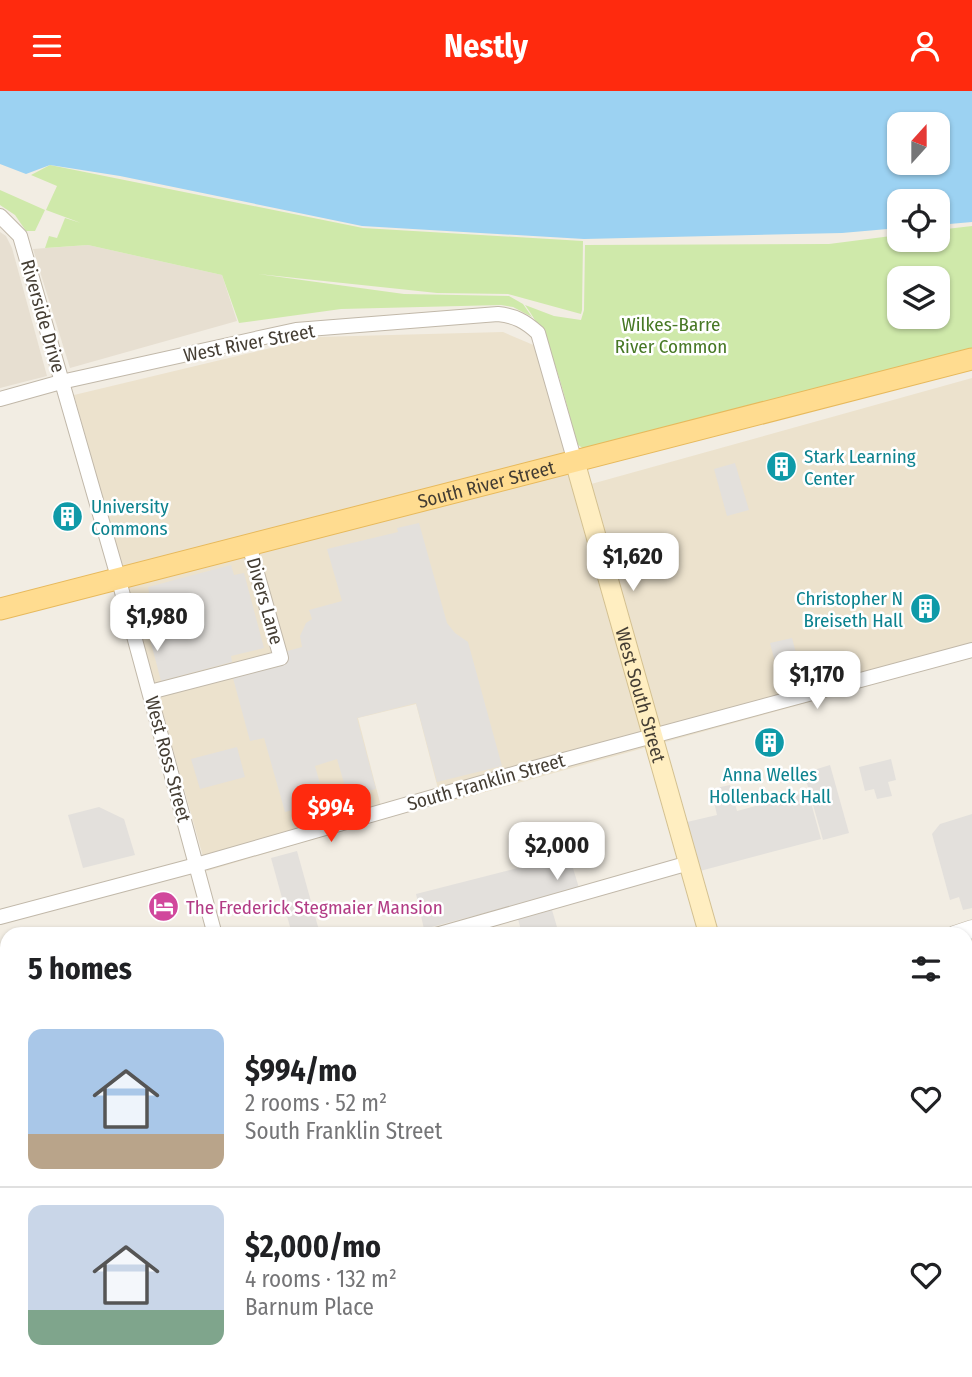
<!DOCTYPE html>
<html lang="en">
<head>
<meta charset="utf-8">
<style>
	:root { --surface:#fff; --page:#f2f2f2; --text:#202124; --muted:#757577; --line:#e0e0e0; --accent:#ff2a0e }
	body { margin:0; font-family:"Fira Sans Condensed",sans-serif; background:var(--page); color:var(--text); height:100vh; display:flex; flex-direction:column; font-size:26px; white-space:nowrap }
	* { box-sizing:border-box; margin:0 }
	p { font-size:23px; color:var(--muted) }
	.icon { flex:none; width:38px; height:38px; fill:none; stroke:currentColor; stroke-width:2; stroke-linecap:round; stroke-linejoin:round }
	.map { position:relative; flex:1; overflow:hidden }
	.details { position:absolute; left:0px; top:836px; width:973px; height:450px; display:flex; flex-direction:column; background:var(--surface); border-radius:21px 21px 0 0; box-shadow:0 2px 5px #0004 }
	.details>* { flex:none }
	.needle { width:46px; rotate:21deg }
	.controls { position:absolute; left:887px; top:21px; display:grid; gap:14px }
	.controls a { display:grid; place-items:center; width:63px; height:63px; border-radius:14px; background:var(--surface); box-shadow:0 2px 5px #0004; font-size:35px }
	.price { position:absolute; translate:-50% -60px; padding:0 16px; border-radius:14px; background:#fff; color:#222; font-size:23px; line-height:46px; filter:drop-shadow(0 2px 4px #0008) }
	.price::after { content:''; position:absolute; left:50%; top:42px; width:21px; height:16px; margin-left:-10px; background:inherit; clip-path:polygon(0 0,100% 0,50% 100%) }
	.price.on { background:var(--accent); color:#fff }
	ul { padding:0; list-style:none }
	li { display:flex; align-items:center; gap:21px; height:175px; padding:0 28px }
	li+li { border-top:2px solid var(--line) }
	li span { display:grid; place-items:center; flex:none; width:196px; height:140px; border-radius:14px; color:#555 }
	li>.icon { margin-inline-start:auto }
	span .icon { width:84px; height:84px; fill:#fffc; stroke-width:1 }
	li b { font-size:30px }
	h2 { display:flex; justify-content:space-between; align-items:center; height:84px; padding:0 28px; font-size:30px }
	header { display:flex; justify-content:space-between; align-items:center; height:91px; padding:0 28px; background:var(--accent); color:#fff; font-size:32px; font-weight:700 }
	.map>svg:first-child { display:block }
	.residential { fill:#e7dfd1 }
	.education { fill:#ece2cd }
	.green { fill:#cfe9aa; fill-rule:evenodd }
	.parking { fill:#e3e0dc }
	.water { fill:#9cd2f2; fill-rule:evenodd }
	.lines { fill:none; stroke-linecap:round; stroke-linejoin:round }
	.minor-casing { stroke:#c1b8a9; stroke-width:16 }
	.tertiary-casing { stroke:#c1b8a9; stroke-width:19 }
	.secondary-casing { stroke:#d4c191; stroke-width:21 }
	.primary-casing { stroke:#e7b95c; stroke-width:23 }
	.minor { stroke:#fff; stroke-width:14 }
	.tertiary { stroke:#fff; stroke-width:18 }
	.secondary { stroke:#ffeec1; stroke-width:19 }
	.primary { stroke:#ffdc90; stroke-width:21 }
	.labels { text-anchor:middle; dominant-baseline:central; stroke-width:5; stroke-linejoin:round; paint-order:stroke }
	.street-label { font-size:19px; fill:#443d33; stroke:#fff }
	.park-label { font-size:19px; fill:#477825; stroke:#fff }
	.culture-label { font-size:19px; fill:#0d838f; stroke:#fff; text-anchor:start }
	.hotel-label { font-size:19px; fill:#b23c85; stroke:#fff; text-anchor:start }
</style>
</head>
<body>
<header><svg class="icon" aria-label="menu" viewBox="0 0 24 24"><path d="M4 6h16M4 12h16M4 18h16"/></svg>Nestly<svg class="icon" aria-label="person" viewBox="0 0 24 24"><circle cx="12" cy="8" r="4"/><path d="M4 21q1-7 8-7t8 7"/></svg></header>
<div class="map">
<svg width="972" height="1286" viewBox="0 0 972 1286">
	<rect width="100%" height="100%" fill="#f2ede3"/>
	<!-- residential -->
	<g class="residential">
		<path d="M 0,141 L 6,145 L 12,157 L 47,285 L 0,297 Z"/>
		<path d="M 88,154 L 222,184 L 237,230 L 70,277 L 33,158 Z"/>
	</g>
	<!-- education -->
	<path class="education" d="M 503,241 L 550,261 L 584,395 L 972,287 L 972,566 L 442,713 L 416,613 L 358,627 L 384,727 L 207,780 L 74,304 L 317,246 Z"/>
	<!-- green -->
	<g class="green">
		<path d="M 50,74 L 363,137 L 583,150 L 582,219 L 581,223 L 508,203 L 437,202 L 258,183 L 404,203 L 509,205 L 523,213 L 532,226 L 513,216 L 501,214 L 341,218 L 239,232 L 222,184 L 88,154 L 45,157 L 49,145 L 57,147 L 65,127 L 81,132 L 46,119 L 57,95 L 31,84 Z"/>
		<path d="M 0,99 L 45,119 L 35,140 L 26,140 L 15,124 L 0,114 Z"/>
		<path d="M 972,135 L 972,258 L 784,309 L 585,359 L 577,353 C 564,305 555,255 525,214 L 554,225 L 581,229 L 584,219 L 585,154 L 829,153 L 899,144 L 900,149 L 938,149 L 938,139 ZM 900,187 L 938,187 L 938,226 L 900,226 Z"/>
	</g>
	<!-- parking -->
	<g class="parking">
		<path d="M 735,372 L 749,419 L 727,425 L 714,378 Z"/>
		<path d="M 419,432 L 447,532 L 455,542 L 468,551 L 502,675 L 437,691 L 416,612 L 357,627 L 376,698 L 348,706 L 337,668 L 315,675 L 325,710 L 285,721 L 264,647 L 250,650 L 230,576 L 302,556 L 300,545 L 306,532 L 312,528 L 309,519 L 342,510 L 327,458 L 398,441 L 397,437 Z"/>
		<path d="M 231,474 L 234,484 L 244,482 L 264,557 L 231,565 L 232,571 L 161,590 L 140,510 L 150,507 L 148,496 Z"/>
		<path d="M 792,547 L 801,581 L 779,586 L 770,552 Z"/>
		<path d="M 237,656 L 245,686 L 200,698 L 191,668 Z"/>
		<path d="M 891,668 L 896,689 L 888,691 L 892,705 L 877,708 L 874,698 L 865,700 L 859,676 Z"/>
		<path d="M 830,674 L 849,742 L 823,749 L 804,682 Z"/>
		<path d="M 730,694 L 737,720 L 808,701 L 821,748 L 700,780 L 687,731 L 717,724 L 711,698 Z"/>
		<path d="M 99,716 L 124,728 L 135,764 L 83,777 L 68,724 Z"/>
		<path d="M 972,723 L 972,817 L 963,819 L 959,806 L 950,809 L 932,743 L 940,733 Z"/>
		<path d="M 297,760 L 320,843 L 292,843 L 271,767 Z"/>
		<path d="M 569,764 L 579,797 L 424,838 L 416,803 Z"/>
		<path d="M 552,819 L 559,843 L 522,843 L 518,828 Z"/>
		<path d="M 966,1056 L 972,1068 L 972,1124 L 968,1125 L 966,1125 Z"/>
		<path d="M 794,1279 L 833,1279 L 834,1286 L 796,1286 Z"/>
		<path d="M 869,1279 L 953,1279 L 928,1286 L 871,1286 Z"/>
	</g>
	<!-- water -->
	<path class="water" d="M 0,0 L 972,0 L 972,131 L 938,134 L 938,110 L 900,110 L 899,137 L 842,142 L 584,148 L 362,135 L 120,85 L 50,74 L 26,83 L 0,73 ZM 900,33 L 938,33 L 938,72 L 900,72 Z"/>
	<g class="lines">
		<defs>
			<g id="minor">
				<path d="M 0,125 L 20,145 L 118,486 L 215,844"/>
				<path d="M 0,308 L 61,291 L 296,239 L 498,223 C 515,225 525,230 538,242 L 575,371"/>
				<path d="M 150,601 L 281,567 L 249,454"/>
				<path d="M 0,826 L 196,774 L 534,677 L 972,559"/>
				<path d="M 436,844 L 689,772"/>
				<path d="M 966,1008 L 972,1006"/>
				<path d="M 331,1279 L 333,1286"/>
			</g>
			<g id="tertiary">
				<path d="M 954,844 L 972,838"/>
				<path d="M 0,1110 L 7,1108"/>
				<path d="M 966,1137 L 972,1135"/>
				<path d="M 440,1286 L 464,1279"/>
			</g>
			<g id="secondary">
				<path id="s1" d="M 575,371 L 709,844"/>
				<path d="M 848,1279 L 851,1286"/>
			</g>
			<g id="primary">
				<path id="s2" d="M 0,518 L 972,268"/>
			</g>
		</defs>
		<!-- minor casing -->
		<use href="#minor" class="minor-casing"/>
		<!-- tertiary casing -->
		<use href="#tertiary" class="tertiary-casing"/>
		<!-- secondary casing -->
		<use href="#secondary" class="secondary-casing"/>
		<!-- primary casing -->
		<use href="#primary" class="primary-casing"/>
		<!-- minor -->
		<use href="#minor" class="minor"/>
		<!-- tertiary -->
		<use href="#tertiary" class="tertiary"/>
		<!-- secondary -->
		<use href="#secondary" class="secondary"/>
		<!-- primary -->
		<use href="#primary" class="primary"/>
	</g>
	<!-- icons -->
	<defs>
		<symbol id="building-disc" viewBox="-11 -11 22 22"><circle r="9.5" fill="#0f9aa8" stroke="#fff"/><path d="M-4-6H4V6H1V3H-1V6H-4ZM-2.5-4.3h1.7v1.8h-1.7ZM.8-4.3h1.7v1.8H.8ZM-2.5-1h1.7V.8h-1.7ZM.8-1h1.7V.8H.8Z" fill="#fff"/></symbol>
		<symbol id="hotel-disc" viewBox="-11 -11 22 22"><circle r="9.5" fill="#d1479c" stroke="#fff"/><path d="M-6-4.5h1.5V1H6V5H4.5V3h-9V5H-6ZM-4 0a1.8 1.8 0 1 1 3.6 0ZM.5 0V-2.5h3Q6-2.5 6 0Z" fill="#fff"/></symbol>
	</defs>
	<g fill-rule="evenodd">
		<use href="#building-disc" x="764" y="358" width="35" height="35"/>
		<use href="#building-disc" x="50" y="408" width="35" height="35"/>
		<use href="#building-disc" x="908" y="500" width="35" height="35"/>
		<use href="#building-disc" x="752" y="634" width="35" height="35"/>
		<use href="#hotel-disc" x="146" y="798" width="35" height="35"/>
	</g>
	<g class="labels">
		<!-- street labels -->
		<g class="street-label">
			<text transform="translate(43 225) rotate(74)">Riverside Drive</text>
			<text transform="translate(249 252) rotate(-11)">West River Street</text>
			<text stroke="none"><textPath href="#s2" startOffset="502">South River Street</textPath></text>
			<text transform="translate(265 510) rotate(74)">Divers Lane</text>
			<text stroke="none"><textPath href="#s1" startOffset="242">West South Street</textPath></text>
			<text transform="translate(168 668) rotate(75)">West Ross Street</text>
			<text transform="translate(486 691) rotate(-16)">South Franklin Street</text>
		</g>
		<!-- park labels -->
		<g class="park-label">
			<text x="671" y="233">Wilkes-Barre<tspan x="671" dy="22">River Common</tspan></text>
		</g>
		<!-- culture labels -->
		<g class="culture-label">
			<text x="804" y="365">Stark Learning<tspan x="804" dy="22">Center</tspan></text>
			<text x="91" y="415">University<tspan x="91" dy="22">Commons</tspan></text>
			<text x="903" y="507" text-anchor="end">Christopher N<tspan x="903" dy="22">Breiseth Hall</tspan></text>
			<text x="770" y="683" text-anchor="middle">Anna Welles<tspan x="770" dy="22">Hollenback Hall</tspan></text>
		</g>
		<!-- hotel labels -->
		<g class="hotel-label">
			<text x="186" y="816">The Frederick Stegmaier Mansion</text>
		</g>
	</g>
</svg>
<div class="controls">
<a><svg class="needle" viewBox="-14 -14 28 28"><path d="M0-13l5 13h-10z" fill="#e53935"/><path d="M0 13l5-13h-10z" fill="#757577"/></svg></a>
<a><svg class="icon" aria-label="locate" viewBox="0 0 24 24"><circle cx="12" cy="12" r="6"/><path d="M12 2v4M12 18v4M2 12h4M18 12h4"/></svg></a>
<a><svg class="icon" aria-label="layers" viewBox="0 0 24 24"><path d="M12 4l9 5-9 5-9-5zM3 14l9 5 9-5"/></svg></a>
</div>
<b class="price" style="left:633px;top:502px">$1,620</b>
<b class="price" style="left:157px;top:562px">$1,980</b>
<b class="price" style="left:817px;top:620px">$1,170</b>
<b class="price on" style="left:331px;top:753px">$994</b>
<b class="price" style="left:557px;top:791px">$2,000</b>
<section class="details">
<h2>5 homes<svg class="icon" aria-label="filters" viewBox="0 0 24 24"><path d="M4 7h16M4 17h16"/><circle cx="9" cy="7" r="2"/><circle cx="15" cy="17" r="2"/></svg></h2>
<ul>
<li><span style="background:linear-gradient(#a9c7e8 75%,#b9a48a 0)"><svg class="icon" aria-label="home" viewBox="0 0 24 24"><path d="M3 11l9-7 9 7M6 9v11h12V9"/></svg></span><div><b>$994/mo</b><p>2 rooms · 52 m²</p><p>South Franklin Street</p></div><svg class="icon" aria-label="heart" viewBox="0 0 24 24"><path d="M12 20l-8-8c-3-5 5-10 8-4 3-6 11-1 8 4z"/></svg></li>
<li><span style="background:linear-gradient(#c9d6e8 75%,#7fa58c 0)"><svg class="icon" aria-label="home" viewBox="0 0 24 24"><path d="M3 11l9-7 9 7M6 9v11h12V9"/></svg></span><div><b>$2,000/mo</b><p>4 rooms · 132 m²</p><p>Barnum Place</p></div><svg class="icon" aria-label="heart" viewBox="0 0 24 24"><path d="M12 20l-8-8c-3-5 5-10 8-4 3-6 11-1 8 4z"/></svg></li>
</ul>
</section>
</div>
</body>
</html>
